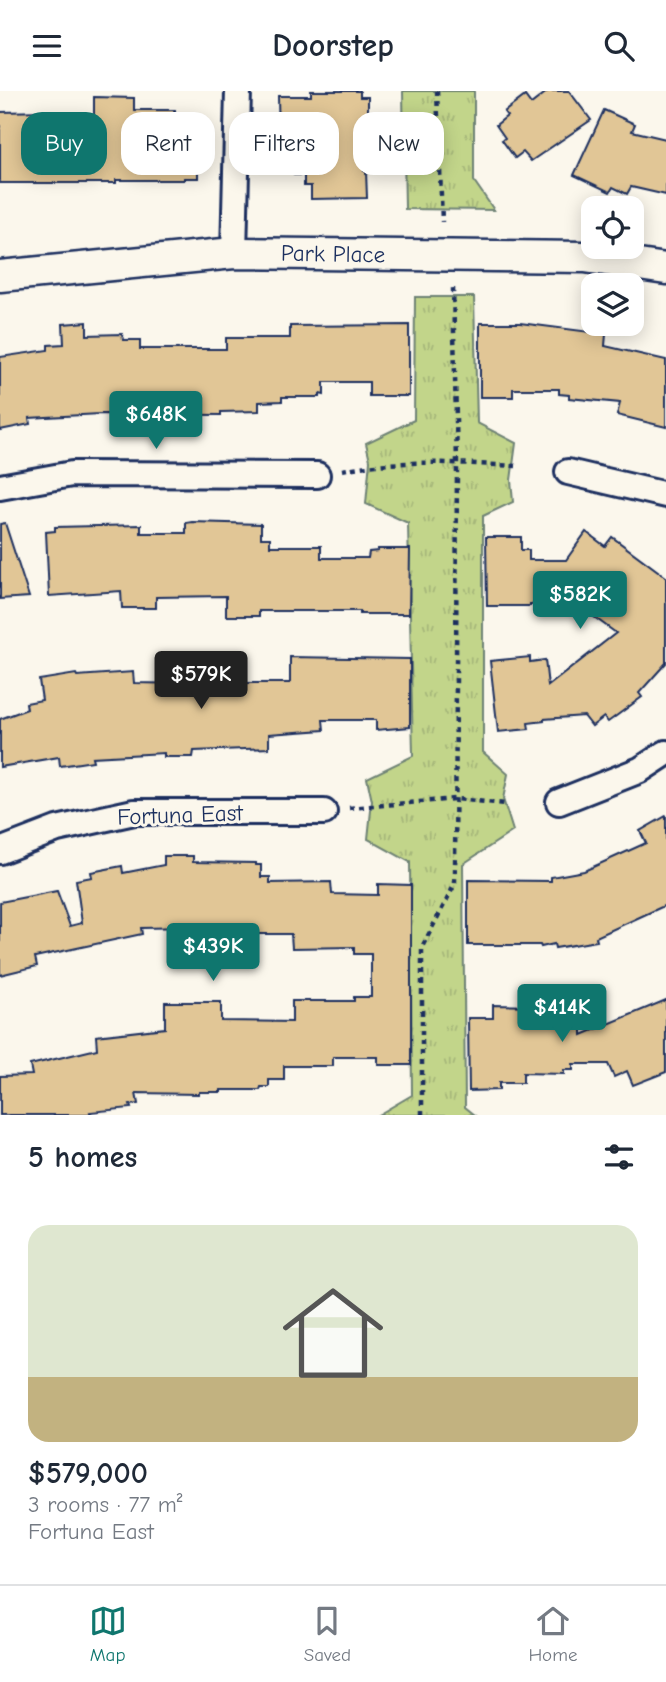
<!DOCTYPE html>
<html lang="en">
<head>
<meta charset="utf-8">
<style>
	:root { --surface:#fff; --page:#f2f2f3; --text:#1f2937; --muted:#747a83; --line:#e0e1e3; --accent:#0f766e }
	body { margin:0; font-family:"Comic Neue",sans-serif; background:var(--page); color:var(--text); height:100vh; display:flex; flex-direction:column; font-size:26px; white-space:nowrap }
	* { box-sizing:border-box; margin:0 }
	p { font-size:23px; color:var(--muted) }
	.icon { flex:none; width:38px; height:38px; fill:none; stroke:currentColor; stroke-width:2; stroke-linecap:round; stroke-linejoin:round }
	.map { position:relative; height:1024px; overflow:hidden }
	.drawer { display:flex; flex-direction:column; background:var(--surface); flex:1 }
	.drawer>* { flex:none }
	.hud { position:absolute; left:21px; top:21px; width:625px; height:63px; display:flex; gap:14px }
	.buttons { position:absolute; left:581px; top:105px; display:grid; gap:14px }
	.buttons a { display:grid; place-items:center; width:63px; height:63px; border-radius:14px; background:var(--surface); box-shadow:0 4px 18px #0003; font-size:35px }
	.price { position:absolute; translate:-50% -60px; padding:0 16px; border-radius:7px; background:var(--accent); color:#fff; font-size:23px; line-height:46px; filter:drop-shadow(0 2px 4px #0008) }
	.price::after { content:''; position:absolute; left:50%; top:42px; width:21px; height:16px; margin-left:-10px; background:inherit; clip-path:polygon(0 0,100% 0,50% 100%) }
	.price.selected { background:#222; color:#fff }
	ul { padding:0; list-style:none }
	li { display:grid; align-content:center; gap:14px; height:371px; padding:0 28px }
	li+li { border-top:2px solid var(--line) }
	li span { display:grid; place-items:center; height:217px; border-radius:21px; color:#555 }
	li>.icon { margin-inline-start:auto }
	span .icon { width:126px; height:126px; fill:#fffc; stroke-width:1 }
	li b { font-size:30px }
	h2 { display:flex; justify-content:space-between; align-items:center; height:84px; padding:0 28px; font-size:30px }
	.chip { padding:0 24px; border-radius:21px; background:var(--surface); box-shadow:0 4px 18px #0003; font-size:24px; line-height:63px }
	.chip.selected { background:var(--accent); color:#fff }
	header { display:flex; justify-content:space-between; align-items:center; height:91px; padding:0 28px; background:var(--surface); font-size:32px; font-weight:700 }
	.tab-bar { display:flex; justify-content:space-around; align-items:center; height:98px; border-top:2px solid var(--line); background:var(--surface); font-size:19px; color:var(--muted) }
	.tab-bar a { display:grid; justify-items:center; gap:4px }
	.tab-bar .selected { color:var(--accent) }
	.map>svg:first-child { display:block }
	.park { fill:url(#park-tufts); stroke:#6e8274; stroke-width:2 }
	.building { fill:#e1c696; stroke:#1b2f5e; stroke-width:2 }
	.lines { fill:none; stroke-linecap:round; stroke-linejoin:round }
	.minor-casing { stroke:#1b2f5e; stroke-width:30 }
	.tertiary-casing { stroke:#1b2f5e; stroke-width:35 }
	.path { stroke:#1b2f5e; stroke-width:4.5; stroke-dasharray:5 5; stroke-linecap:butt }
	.minor { stroke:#fbf7ec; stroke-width:24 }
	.tertiary { stroke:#fbf7ec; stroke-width:30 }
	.labels { text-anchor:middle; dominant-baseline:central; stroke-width:6; stroke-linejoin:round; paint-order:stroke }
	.street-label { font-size:23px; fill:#1b2f5e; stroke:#fbf7ec }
</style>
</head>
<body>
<header><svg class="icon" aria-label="menu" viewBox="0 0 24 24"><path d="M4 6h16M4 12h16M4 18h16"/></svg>Doorstep<svg class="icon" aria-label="search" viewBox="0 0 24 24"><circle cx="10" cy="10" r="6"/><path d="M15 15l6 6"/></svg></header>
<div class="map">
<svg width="666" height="1024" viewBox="0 0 666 1024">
	<defs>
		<pattern id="park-tufts" width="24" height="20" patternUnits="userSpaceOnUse" patternTransform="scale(1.75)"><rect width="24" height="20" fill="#c2d58a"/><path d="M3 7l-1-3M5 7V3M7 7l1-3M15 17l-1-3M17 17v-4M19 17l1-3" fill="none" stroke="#a6b77a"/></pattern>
	</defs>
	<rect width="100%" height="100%" fill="#fbf7ec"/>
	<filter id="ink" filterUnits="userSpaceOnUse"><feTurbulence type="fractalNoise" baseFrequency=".0143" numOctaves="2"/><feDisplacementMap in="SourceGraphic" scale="14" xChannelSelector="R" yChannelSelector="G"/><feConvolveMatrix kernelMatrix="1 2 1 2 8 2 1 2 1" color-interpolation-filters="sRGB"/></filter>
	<g filter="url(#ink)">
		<!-- park -->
		<g class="park">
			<path d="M 403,0 L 474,0 L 474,90 L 494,119 L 405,118 Z"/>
			<path d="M 415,206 L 474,206 L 477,332 L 516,352 L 511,389 L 513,411 L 483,425 L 483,661 L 508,683 L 503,708 L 513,740 L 463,773 L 465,1016 L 475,1024 L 378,1024 L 412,1004 L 410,771 L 368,748 L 372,710 L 367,687 L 413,665 L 408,432 L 366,413 L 370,369 L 366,352 L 414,329 Z"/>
		</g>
		<!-- building -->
		<g class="building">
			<path d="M 311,0 L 360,0 L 360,6 L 368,6 L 368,27 L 364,27 L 364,80 L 366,80 L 367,107 L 311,108 L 311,95 L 304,95 L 304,84 L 294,84 L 293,45 L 279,46 L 278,5 L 311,5 Z"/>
			<path d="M 548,0 L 569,0 L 591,29 L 531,70 L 523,61 L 515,67 L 502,49 L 505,47 L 496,34 L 507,25 L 504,21 L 525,5 L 531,13 Z"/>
			<path d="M 94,6 L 134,7 L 134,19 L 175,19 L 175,32 L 184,32 L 184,43 L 198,43 L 198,87 L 184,87 L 184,89 L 116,89 L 116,92 L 0,92 L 0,21 L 47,20 L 47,31 L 94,31 Z"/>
			<path d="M 604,19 L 635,33 L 632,40 L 666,48 L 666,104 L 631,96 L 627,103 L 613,96 L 610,101 L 574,84 Z"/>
			<path d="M 87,231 L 87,244 L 122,243 L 123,249 L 140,249 L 140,258 L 226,258 L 226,247 L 290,247 L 290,235 L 409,234 L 409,305 L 369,305 L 369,291 L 324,291 L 324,304 L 320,303 L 320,306 L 282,306 L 282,310 L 259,311 L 259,320 L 221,321 L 221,324 L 100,323 L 29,327 L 30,333 L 0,339 L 0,266 L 48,259 L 48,254 L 64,253 L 63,233 Z"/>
			<path d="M 480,232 L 520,232 L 606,243 L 605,255 L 666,269 L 666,336 L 617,324 L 620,312 L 569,307 L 569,304 L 559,303 L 559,298 L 513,298 L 513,306 L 480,306 Z"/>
			<path d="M 192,431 L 261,433 L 261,447 L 270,447 L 270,455 L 321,455 L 321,467 L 368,467 L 369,461 L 378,460 L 378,458 L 410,458 L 409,523 L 360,523 L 360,520 L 259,520 L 259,525 L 226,525 L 226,505 L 156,506 L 156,517 L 122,517 L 121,500 L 49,505 L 46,441 L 55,440 L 55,436 L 141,434 L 141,442 L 186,442 L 186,432 Z"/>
			<path d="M 5,432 L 29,506 L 0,508 L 0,433 Z"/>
			<path d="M 586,441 L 605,455 L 612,446 L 666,486 L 666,572 L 639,602 L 642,606 L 608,631 L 604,626 L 592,635 L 584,625 L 544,628 L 544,630 L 528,632 L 529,638 L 498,641 L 490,570 L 530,566 L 530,571 L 545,569 L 548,595 L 616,542 L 543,489 L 543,513 L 530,513 L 530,515 L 487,515 L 486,446 L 521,446 L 521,459 L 529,459 L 529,469 L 566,469 Z"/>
			<path d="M 290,566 L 410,568 L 410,636 L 376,639 L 376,629 L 323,629 L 324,639 L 269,643 L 269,657 L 194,660 L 193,666 L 164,666 L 164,662 L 92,666 L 93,670 L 60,675 L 59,666 L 0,676 L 0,628 L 27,618 L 26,612 L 42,609 L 39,589 L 76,583 L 77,585 L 133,581 L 134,592 L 189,593 L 189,581 L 220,581 L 220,592 L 290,592 Z"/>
			<path d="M 666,725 L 666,814 L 596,846 L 597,850 L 555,857 L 554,853 L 541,856 L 540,854 L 468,854 L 468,789 L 551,790 L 551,786 L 584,780 L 646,752 L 640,740 Z"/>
			<path d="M 164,765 L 193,765 L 193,771 L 256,772 L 256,774 L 261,774 L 261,786 L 270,786 L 270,792 L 331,791 L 332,803 L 378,804 L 378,793 L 411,794 L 411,974 L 378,974 L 378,966 L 333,966 L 333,975 L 284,975 L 284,989 L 269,989 L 269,996 L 261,996 L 260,999 L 221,999 L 221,1001 L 199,1001 L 199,1003 L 136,1002 L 138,1013 L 130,1014 L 131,1017 L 90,1021 L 91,1024 L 0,1024 L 0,985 L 32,984 L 30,974 L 97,958 L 96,945 L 165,937 L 165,911 L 221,911 L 221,930 L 292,931 L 292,910 L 354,910 L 354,906 L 371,906 L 371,863 L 354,863 L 354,856 L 292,857 L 291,843 L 246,843 L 246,846 L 221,846 L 221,849 L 189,849 L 189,836 L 141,837 L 142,843 L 35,866 L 37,875 L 0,884 L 0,811 L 57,800 L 70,835 L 82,832 L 76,789 L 92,786 L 91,781 L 122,775 L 123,782 L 164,774 Z"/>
			<path d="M 666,909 L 666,981 L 633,994 L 627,980 L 614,986 L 608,973 L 573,973 L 573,979 L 564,979 L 564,983 L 523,982 L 523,992 L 499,992 L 499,999 L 469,1000 L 468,927 L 493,927 L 493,914 L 582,916 L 582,944 Z"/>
		</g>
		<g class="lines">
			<defs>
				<g id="minor">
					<path d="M 234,162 L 238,0"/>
					<path d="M 568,381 L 666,404"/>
					<path d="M 0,396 L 72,383 L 317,384"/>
					<path d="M 559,711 L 640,679 L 666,662"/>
					<path d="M 0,760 L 57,738 L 134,721 L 324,721"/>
				</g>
				<path id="tertiary" d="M 0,185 L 234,162 L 585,166 L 666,178"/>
			</defs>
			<!-- minor casing -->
			<use href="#minor" class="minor-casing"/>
			<!-- tertiary casing -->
			<use href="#tertiary" class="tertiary-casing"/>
			<!-- path -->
			<g class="path">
				<path d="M 437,0 L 442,131"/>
				<path d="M 342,379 C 399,368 458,372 516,375"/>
				<path d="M 349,717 L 455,708 L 506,713"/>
				<path d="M 422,1024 L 422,856 L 455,793 L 457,372 L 453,197"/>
			</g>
			<!-- minor -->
			<use href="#minor" class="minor"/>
			<!-- tertiary -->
			<use href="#tertiary" class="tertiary"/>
		</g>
	</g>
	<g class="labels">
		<!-- street labels -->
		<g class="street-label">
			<text transform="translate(333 163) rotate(1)">Park Place</text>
			<text transform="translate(180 724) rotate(-2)">Fortuna East</text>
		</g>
	</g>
</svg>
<div class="buttons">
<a><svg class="icon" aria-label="locate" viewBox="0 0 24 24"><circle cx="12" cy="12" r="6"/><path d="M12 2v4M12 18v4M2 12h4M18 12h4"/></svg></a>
<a><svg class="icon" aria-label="layers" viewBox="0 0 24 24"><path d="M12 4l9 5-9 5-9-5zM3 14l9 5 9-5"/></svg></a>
</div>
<b class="price" style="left:156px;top:360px">$648K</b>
<b class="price" style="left:580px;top:540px">$582K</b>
<b class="price selected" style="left:201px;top:620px">$579K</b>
<b class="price" style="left:213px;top:892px">$439K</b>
<b class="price" style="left:562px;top:953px">$414K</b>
<div class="hud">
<a class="chip selected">Buy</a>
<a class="chip">Rent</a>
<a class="chip">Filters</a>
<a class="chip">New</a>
</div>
</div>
<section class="drawer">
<h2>5 homes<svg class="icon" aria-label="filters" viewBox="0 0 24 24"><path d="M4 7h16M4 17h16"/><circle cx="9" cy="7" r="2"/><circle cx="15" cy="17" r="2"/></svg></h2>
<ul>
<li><span style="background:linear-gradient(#dfe7d0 70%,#c2b280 0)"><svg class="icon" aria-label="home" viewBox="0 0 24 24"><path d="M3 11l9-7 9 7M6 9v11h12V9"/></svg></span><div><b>$579,000</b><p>3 rooms · 77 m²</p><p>Fortuna East</p></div></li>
</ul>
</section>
<nav class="tab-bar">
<a class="selected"><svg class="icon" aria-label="map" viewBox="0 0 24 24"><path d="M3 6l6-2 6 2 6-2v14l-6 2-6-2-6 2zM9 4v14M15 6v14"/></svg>Map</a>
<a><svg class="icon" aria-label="saved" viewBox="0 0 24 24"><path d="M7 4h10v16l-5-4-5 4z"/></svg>Saved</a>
<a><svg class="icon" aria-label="home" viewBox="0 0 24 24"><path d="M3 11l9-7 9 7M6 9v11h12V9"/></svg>Home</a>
</nav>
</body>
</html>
